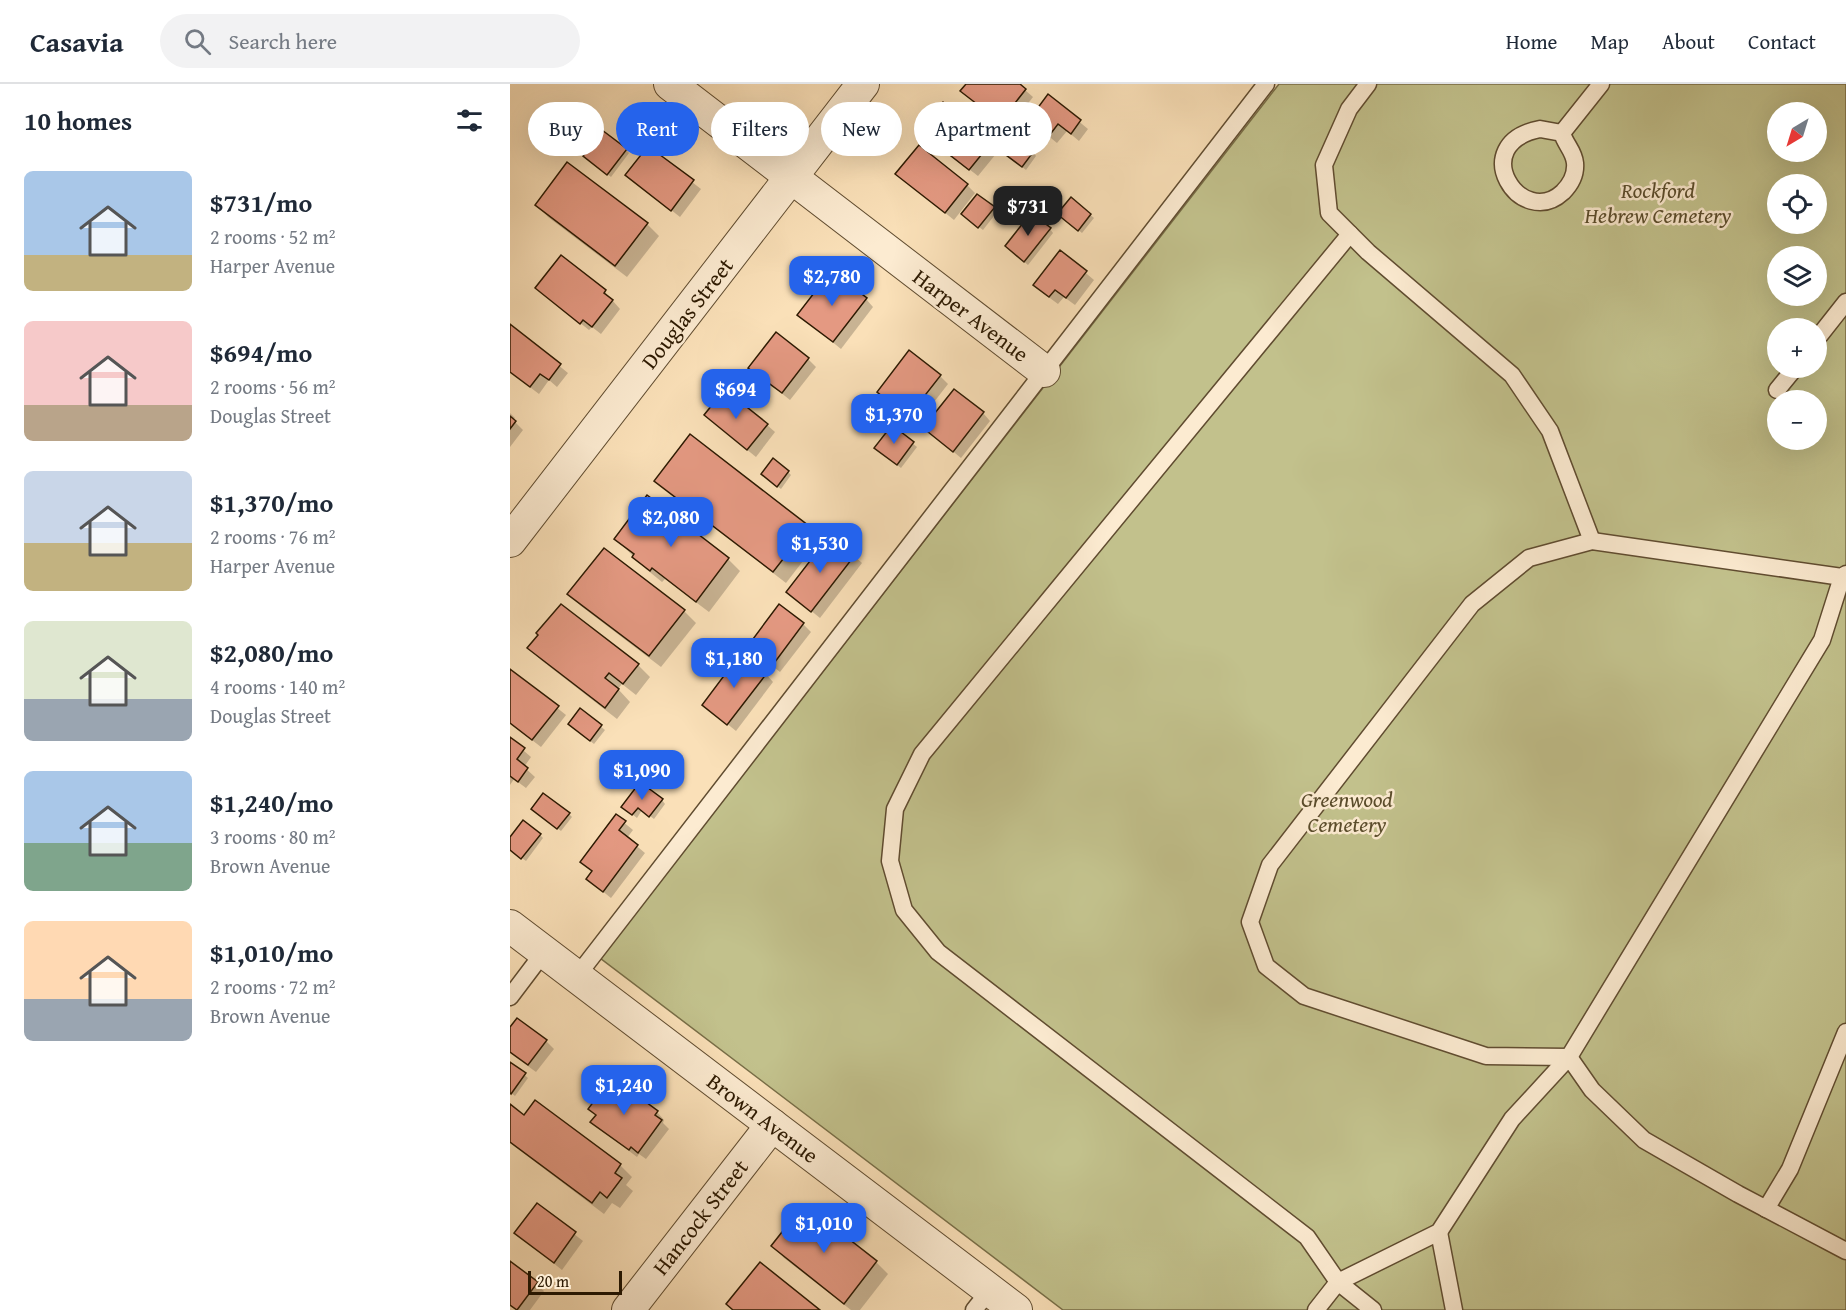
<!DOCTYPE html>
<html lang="en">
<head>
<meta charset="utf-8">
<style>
	:root { --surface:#fff; --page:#f2f2f3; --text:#1f2937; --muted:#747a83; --line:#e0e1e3; --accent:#2563eb }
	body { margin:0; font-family:"Gentium Book Plus",serif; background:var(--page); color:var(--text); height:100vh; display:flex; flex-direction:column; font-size:22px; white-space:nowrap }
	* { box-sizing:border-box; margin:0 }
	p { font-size:20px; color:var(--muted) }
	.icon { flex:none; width:33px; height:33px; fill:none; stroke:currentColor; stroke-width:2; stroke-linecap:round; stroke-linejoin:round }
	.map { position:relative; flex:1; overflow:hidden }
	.details { display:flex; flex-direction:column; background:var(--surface); width:510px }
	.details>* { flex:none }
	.hud { position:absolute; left:18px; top:18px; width:570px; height:54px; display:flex; gap:12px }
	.needle { width:39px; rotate:218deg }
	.fabs { position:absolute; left:1257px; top:18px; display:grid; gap:12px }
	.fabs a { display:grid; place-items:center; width:60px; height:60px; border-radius:50%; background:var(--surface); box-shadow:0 6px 24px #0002; font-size:30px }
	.scale { position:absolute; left:18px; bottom:15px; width:94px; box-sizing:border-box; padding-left:6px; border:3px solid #2d1a02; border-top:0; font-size:16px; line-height:21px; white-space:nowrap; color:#2d1a02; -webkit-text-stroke:4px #fcebd1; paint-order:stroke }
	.price { position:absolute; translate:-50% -51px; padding:0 14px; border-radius:12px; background:var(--accent); color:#fff; font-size:20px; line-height:39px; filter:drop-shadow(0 2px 3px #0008) }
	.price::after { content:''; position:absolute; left:50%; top:36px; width:18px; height:14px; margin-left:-9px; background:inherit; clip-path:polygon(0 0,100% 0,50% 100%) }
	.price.on { background:#222; color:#fff }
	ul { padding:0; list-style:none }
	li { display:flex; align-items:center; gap:18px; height:150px; padding:0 24px }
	li span { display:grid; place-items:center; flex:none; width:168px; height:120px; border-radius:9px; color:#555 }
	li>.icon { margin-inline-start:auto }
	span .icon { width:72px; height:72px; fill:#fffc; stroke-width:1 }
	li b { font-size:26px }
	h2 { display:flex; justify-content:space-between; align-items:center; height:72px; padding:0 24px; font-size:26px }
	.tag { padding:0 21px; border-radius:27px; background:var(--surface); box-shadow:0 6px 24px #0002; font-size:21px; line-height:54px }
	.tag.on { background:var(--accent); color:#fff }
	header { display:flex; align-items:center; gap:36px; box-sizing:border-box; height:84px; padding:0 30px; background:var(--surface); border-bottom:2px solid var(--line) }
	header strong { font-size:28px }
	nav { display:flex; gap:33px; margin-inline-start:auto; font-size:21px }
	.search { width:420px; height:54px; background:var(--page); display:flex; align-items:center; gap:15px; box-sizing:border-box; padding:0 21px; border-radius:33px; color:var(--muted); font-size:22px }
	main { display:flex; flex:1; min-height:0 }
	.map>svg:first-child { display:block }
	.green { fill:#c2c18c; stroke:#786e47; stroke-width:1.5; fill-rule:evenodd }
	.shadow { fill:#0003 }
	.building { fill:#e49982; stroke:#2d1a02; stroke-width:1.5 }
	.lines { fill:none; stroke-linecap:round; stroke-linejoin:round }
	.service-casing { stroke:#604c30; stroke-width:19 }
	.minor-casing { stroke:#604c30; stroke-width:34 }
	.service { stroke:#fcebd1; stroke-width:16 }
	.minor { stroke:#fcebd1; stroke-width:32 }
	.labels { text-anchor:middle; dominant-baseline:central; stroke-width:5; stroke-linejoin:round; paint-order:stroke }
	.park-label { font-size:22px; font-style:italic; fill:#5a4c2b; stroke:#fcebd1 }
	.street-label { font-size:22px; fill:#2d1a02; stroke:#fcebd1 }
</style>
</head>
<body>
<header>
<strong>Casavia</strong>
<div class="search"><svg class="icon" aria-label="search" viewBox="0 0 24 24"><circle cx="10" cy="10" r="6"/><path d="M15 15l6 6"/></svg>Search here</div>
<nav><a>Home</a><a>Map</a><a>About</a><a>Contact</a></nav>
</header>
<main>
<section class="details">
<h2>10 homes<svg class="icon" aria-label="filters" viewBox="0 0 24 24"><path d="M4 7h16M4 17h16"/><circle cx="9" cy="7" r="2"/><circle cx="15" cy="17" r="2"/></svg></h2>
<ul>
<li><span style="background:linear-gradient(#a9c7e8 70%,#c2b280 0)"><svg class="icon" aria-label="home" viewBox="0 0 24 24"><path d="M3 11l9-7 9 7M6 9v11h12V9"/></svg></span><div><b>$731/mo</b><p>2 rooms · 52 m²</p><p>Harper Avenue</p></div></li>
<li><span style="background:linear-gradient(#f6c9c9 70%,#b9a48a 0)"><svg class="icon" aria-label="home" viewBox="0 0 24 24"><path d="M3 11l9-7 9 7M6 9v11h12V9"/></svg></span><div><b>$694/mo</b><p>2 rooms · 56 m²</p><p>Douglas Street</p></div></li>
<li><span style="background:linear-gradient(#c9d6e8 60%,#c2b280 0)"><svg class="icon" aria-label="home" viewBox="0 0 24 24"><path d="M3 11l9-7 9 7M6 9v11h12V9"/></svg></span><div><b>$1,370/mo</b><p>2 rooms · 76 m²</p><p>Harper Avenue</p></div></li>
<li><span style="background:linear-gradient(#dfe7d0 65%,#9aa5b1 0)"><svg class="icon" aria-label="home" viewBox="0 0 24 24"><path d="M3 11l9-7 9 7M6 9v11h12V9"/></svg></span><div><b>$2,080/mo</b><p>4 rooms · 140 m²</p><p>Douglas Street</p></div></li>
<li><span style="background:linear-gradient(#a9c7e8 60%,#7fa58c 0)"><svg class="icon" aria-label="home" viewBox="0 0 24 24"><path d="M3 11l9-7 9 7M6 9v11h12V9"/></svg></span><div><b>$1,240/mo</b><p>3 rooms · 80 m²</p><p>Brown Avenue</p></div></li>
<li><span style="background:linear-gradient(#ffd9b3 65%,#9aa5b1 0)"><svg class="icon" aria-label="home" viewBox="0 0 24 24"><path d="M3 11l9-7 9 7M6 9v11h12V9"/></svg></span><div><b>$1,010/mo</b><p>2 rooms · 72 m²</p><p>Brown Avenue</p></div></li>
</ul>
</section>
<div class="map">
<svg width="1336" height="1226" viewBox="0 0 1336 1226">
	<rect width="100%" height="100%" fill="#fae0b8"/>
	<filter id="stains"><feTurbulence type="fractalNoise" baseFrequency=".00333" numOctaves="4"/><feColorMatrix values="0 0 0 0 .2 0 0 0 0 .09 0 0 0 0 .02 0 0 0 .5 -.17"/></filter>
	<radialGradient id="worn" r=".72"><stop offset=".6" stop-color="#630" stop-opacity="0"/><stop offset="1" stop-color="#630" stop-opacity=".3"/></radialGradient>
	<!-- green -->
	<path class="green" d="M 769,0 L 1336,0 L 1336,1226 L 553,1226 L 90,874 ZM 1268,28 L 1306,28 L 1306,68 L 1268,68 ZM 1268,100 L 1306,100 L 1306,140 L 1268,140 ZM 1268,172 L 1306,172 L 1306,212 L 1268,212 ZM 1268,244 L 1306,244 L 1306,284 L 1268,284 ZM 1268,316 L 1306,316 L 1306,356 L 1268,356 Z"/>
	<!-- shadow -->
	<g class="shadow">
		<path d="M 458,0 L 508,0 L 523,13 L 509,31 L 520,41 L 510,53 L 460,14 Z"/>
		<path d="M 538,12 L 578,45 L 569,57 L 557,47 L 547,59 L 520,37 Z"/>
		<path d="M 484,55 L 491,63 L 523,68 L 526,72 L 516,86 L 490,65 L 468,92 L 428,61 Z"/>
		<path d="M 138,64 L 191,105 L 170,133 L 117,91 Z"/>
		<path d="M 116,66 L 119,69 L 101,93 L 78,75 Z"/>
		<path d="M 387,90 L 457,101 L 465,109 L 444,136 Z"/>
		<path d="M 561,115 L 584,134 L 572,149 L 553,133 Z"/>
		<path d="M 27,121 L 137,140 L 149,152 L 117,193 L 38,133 Z"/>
		<path d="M 484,124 L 487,128 L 473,146 L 457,134 Z"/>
		<path d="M 540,145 L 543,149 L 518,181 L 500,166 Z"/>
		<path d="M 551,168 L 584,196 L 565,221 L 554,213 L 548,220 L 533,209 Z"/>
		<path d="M 52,173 L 95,208 L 110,225 L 91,250 L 82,243 L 79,246 L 35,211 Z"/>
		<path d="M 356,215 L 363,223 L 331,265 L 289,231 Z"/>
		<path d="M 0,242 L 58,289 L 47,303 L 39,296 L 29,310 L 0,288 Z"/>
		<path d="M 298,275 L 306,283 L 280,316 L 240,284 Z"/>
		<path d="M 430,292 L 438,300 L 407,340 L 369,308 Z"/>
		<path d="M 220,318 L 257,341 L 265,348 L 246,373 L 204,339 Z"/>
		<path d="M 0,329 L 5,334 L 3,336 L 13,346 L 0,363 Z"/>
		<path d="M 473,329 L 480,337 L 451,374 L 415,344 Z"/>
		<path d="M 382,343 L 407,363 L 391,384 L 370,368 Z"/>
		<path d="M 278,388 L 281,391 L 271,405 L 256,394 Z"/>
		<path d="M 146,397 L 298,443 L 310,455 L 276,499 L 158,408 Z"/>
		<path d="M 176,439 L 187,451 L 218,475 L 230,487 L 199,528 L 155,495 L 152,498 L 136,485 L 106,455 Z"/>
		<path d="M 344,472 L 352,479 L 310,534 L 278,508 Z"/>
		<path d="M 59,510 L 174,527 L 186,539 L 151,583 L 71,522 Z"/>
		<path d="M 293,540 L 301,548 L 270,588 L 239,563 Z"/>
		<path d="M 19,564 L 128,581 L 140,593 L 126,611 L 112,600 L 108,605 L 120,618 L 107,635 L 31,576 Z"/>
		<path d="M 0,586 L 56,631 L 31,663 L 0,639 Z"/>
		<path d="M 256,590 L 263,598 L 226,647 L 194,621 Z"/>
		<path d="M 70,626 L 95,646 L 84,660 L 63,643 Z"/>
		<path d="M 0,655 L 21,673 L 14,683 L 25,693 L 16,704 L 4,695 L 0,701 Z"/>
		<path d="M 152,716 L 155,720 L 144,735 L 132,726 L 127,734 L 117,726 Z"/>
		<path d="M 26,728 L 59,730 L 62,733 L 51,747 Z"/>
		<path d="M 106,732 L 123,746 L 117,754 L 135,769 L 101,814 L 86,802 L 83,788 L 72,778 Z"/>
		<path d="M 30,751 L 33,754 L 16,777 L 0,765 L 0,755 Z"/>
		<path d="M 0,945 L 36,957 L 44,965 L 26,988 L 0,969 Z"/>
		<path d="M 0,979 L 18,994 L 5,1012 L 0,1008 Z"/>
		<path d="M 0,1023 L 14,1033 L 110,1081 L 122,1093 L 116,1101 L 123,1107 L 110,1124 L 102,1119 L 94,1130 L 0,1059 Z"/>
		<path d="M 147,1028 L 154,1036 L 153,1039 L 159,1045 L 136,1075 L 129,1070 L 127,1073 L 90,1045 Z"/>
		<path d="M 27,1121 L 73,1157 L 52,1186 L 6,1149 Z"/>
		<path d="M 263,1162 L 366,1178 L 378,1190 L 350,1226 L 341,1226 L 274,1174 Z"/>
		<path d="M 0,1179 L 34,1207 L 20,1226 L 6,1226 L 0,1222 Z"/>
	</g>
	<!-- building -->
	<g class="building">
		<path d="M 456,0 L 510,0 L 516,5 L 501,24 L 513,33 L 502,47 L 450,7 Z"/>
		<path d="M 538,10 L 571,36 L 561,50 L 548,40 L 539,52 L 518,37 Z"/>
		<path d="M 433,18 L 442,26 L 445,22 L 485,54 L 459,86 L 418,54 L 422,48 L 414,42 Z"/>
		<path d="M 92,46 L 117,65 L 97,91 L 73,72 Z"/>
		<path d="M 500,49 L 524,67 L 512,83 L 488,65 Z"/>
		<path d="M 409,61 L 458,100 L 435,129 L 385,90 Z"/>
		<path d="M 138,62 L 184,96 L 161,127 L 115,91 Z"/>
		<path d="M 57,78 L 138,139 L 105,182 L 25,121 Z"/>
		<path d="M 467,110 L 485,123 L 468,144 L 451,130 Z"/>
		<path d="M 561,113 L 581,130 L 568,147 L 547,130 Z"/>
		<path d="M 521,129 L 541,144 L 514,178 L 495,162 Z"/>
		<path d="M 550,166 L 577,187 L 556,214 L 545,206 L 539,213 L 523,201 Z"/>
		<path d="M 51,171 L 96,206 L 94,209 L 103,216 L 82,243 L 73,236 L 70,240 L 25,204 Z"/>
		<path d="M 321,187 L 357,214 L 323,258 L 287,231 Z"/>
		<path d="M 0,240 L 51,280 L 39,296 L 30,290 L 20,303 L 0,288 Z"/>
		<path d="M 266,248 L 299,274 L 272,309 L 238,284 Z"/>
		<path d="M 399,266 L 431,291 L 398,333 L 367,308 Z"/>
		<path d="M 444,305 L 474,328 L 443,368 L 413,344 Z"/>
		<path d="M 211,310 L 220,316 L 223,312 L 258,340 L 237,366 L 194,331 Z"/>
		<path d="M 0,332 L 6,337 L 0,345 Z"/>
		<path d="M 382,341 L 404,358 L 387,381 L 364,364 Z"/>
		<path d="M 180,350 L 299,442 L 263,488 L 144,397 Z"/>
		<path d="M 263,374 L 279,387 L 267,403 L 251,390 Z"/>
		<path d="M 137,411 L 160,428 L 161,426 L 177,438 L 175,440 L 219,474 L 186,518 L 142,484 L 140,487 L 122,473 L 124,470 L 104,455 Z"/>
		<path d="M 320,451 L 345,471 L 301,528 L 276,508 Z"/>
		<path d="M 94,464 L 175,526 L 139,572 L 57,510 Z"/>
		<path d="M 51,520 L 129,580 L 113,600 L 99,589 L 95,594 L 109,605 L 95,624 L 17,564 L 28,551 L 26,549 Z"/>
		<path d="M 269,520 L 294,539 L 262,582 L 237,563 Z"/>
		<path d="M 231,569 L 257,589 L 217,641 L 192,621 Z"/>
		<path d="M 0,585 L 49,622 L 22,656 L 0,639 Z"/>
		<path d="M 70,624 L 92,641 L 80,657 L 58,640 Z"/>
		<path d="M 0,653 L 15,664 L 7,675 L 18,684 L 8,698 L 0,692 Z"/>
		<path d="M 130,698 L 153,715 L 139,733 L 128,724 L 122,731 L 111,723 Z"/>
		<path d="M 33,709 L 60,729 L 47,745 L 21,725 Z"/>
		<path d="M 106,730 L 116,737 L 109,746 L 128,761 L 93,808 L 76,795 L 82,787 L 70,778 Z"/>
		<path d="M 13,736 L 31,750 L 11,775 L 0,766 L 0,753 Z"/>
		<path d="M 7,934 L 37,956 L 18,981 L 0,968 L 0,943 Z"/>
		<path d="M 0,978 L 16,989 L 1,1010 L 0,1009 Z"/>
		<path d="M 100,996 L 108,1001 L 110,999 L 148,1027 L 145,1031 L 152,1036 L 128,1069 L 121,1063 L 119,1066 L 80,1038 L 86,1031 L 78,1025 Z"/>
		<path d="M 25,1016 L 111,1080 L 105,1089 L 112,1094 L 97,1114 L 90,1108 L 82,1119 L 0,1058 L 0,1020 L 14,1031 Z"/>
		<path d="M 27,1119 L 66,1148 L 44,1179 L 4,1149 Z"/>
		<path d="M 294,1120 L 367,1177 L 334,1220 L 261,1162 Z"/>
		<path d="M 0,1177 L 28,1198 L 7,1226 L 0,1221 Z"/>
		<path d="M 250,1178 L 310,1226 L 223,1226 L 216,1220 Z"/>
	</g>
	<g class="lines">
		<defs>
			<g id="service">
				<path d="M 858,0 L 839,25 L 814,81 L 819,129 L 858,168 L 1002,291 L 1040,347 L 1082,457"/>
				<path d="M 1030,45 L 1052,49 C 1055,60 1064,67 1065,79 C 1066,90 1061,100 1053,108 C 1011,147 955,60 1030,45 Z"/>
				<path d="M 1052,49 L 1091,0"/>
				<path d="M 840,150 L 412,670 L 385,725 L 380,777 L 394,826 L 428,868 L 797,1153 L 828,1198 L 929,1148 L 1002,1035 L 1059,973 L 1082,1006 L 1134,1056 L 1228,1110 L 1336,1167"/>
				<path d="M 1306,256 L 1336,218"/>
				<path d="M 1267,306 L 1285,284"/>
				<path d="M 1336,490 L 1332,493 L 1312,556 L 1059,973 L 976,972 L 794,912 L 756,882 L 740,838 L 760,781 L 962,520 L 1019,474 L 1082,457 L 1332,493 L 1336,493"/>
				<path d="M 67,892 L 756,0"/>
				<path d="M 0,913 L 34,868"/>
				<path d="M 1256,1125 L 1280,1085 L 1336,948"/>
				<path d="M 929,1148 L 944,1226"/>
				<path d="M 464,1226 L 480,1206"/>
				<path d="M 806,1226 L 828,1198 L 863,1226"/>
			</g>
			<g id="minor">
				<path d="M 160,0 L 534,287"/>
				<path d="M 0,457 L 353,0"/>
				<path d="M 0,842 L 506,1226"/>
				<path d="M 118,1226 L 262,1041"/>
			</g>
		</defs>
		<!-- service casing -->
		<use href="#service" class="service-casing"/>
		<!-- minor casing -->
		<use href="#minor" class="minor-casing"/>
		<!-- service -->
		<use href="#service" class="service"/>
		<!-- minor -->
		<use href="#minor" class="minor"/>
	</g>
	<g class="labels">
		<!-- park labels -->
		<g class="park-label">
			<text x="1148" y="106">Rockford<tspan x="1148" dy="25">Hebrew Cemetery</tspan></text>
			<text x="837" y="715">Greenwood<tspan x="837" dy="25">Cemetery</tspan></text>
		</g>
		<!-- street labels -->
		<g class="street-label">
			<text transform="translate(177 229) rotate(-52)">Douglas Street</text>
			<text transform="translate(461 231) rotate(37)">Harper Avenue</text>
			<text transform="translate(253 1034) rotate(37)">Brown Avenue</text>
			<text transform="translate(190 1133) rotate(-52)">Hancock Street</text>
		</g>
	</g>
	<rect width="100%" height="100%" filter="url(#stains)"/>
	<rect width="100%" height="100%" fill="url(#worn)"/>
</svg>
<div class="fabs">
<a><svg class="needle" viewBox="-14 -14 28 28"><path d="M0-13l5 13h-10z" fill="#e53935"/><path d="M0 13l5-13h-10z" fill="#747a83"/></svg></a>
<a><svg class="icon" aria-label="locate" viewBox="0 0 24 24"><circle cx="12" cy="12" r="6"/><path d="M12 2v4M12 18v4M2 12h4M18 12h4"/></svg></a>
<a><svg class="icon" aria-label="layers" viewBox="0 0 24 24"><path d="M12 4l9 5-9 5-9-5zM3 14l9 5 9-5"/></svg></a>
<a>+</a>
<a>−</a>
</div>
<div class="scale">20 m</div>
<b class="price on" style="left:518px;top:153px">$731</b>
<b class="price" style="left:322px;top:223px">$2,780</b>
<b class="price" style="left:226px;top:336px">$694</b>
<b class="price" style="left:384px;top:361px">$1,370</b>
<b class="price" style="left:161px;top:464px">$2,080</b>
<b class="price" style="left:310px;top:490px">$1,530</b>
<b class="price" style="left:224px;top:605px">$1,180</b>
<b class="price" style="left:132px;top:717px">$1,090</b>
<b class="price" style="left:114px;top:1032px">$1,240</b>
<b class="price" style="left:314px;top:1170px">$1,010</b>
<div class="hud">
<a class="tag">Buy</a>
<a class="tag on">Rent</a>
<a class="tag">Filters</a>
<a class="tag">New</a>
<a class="tag">Apartment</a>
</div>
</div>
</main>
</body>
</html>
